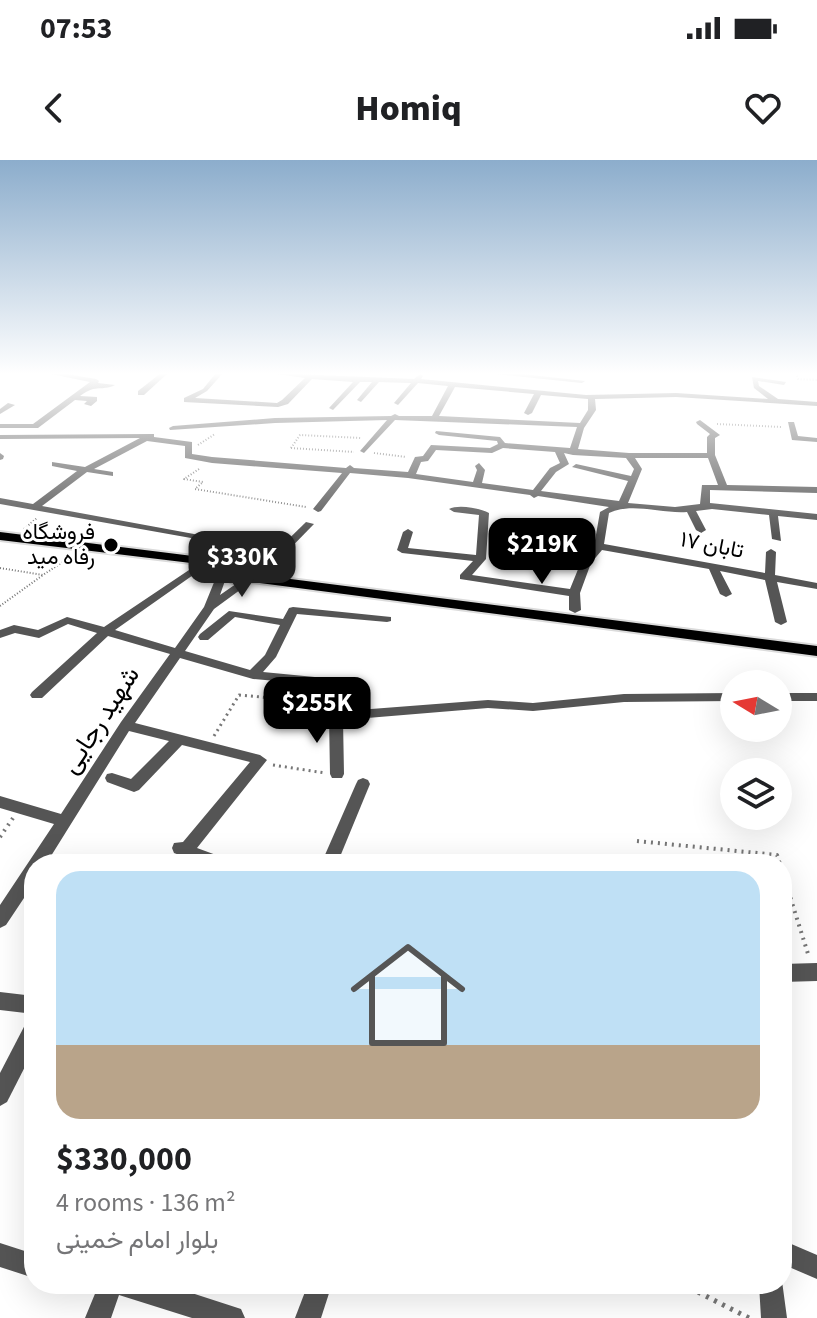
<!DOCTYPE html>
<html lang="en">
<head>
<meta charset="utf-8">
<style>
	:root { --surface:#fff; --page:#f2f2f2; --text:#202124; --muted:#757577; --accent:#000 }
	body { margin:0; font-family:"Source Sans 3",Vazirmatn,sans-serif; background:var(--page); color:var(--text); height:100vh; display:flex; flex-direction:column; font-size:30px; white-space:nowrap }
	* { box-sizing:border-box; margin:0 }
	p { font-size:26px; color:var(--muted) }
	.icon { flex:none; width:44px; height:44px; fill:none; stroke:currentColor; stroke-width:2; stroke-linecap:round; stroke-linejoin:round }
	.map { position:relative; flex:1; overflow:hidden }
	.details { position:absolute; left:24px; top:694px; width:768px; height:440px; display:flex; flex-direction:column; background:var(--surface); border-radius:32px; box-shadow:0 8px 32px #0002 }
	.details>* { flex:none }
	.needle { width:52px; rotate:280deg }
	.buttons { position:absolute; left:720px; top:510px; display:grid; gap:16px }
	.buttons a { display:grid; place-items:center; width:72px; height:72px; border-radius:50%; background:var(--surface); box-shadow:0 8px 32px #0002; font-size:40px }
	.price { position:absolute; translate:-50% -68px; padding:0 18px; border-radius:16px; background:var(--accent); color:#fff; font-size:26px; line-height:52px; filter:drop-shadow(0 2px 4px #0008) }
	.price::after { content:''; position:absolute; left:50%; top:48px; width:24px; height:18px; margin-left:-12px; background:inherit; clip-path:polygon(0 0,100% 0,50% 100%) }
	.price.current { background:#222; color:#fff }
	ul { padding:0; list-style:none }
	li { display:grid; align-content:center; gap:16px; height:424px; padding:0 32px }
	li span { display:grid; place-items:center; height:248px; border-radius:24px; color:#555 }
	li>.icon { margin-inline-start:auto }
	span .icon { width:144px; height:144px; fill:#fffc; stroke-width:1 }
	li b { font-size:34px }
	.status { display:flex; justify-content:space-between; align-items:center; height:56px; padding:0 40px; background:var(--surface); direction:ltr }
	.status svg { height:22px; fill:currentColor }
	header { display:flex; justify-content:space-between; align-items:center; height:104px; padding:0 32px; background:var(--surface); font-size:36px; font-weight:800 }
	.map>svg:first-child { display:block }
	.lines { fill:none; stroke-linecap:round; stroke-linejoin:round }
	.major-casing { stroke:#dbdbdb; stroke-width:4 }
	.path-far3 { stroke:#777; stroke-width:2; stroke-dasharray:1 2; stroke-linecap:butt }
	.path-far2 { stroke:#777; stroke-width:3; stroke-dasharray:2 4; stroke-linecap:butt }
	.path-far1 { stroke:#777; stroke-width:4; stroke-dasharray:2 5; stroke-linecap:butt }
	.path { stroke:#777; stroke-width:5; stroke-dasharray:3 6; stroke-linecap:butt }
	.minor { fill:#555; fill-rule:evenodd }
	.major { fill:#000; fill-rule:evenodd }
	.poi-dot { fill:#000; stroke:#fff; stroke-width:3 }
	.labels { text-anchor:middle; dominant-baseline:central; stroke-width:6; stroke-linejoin:round; paint-order:stroke }
	.far-poi-label { font-size:22px; fill:#000; stroke:#fff; text-anchor:end }
	.far-street-label { font-size:22px; fill:#000; stroke:#fff }
	.street-label { font-size:26px; fill:#000; stroke:#fff }
</style>
</head>
<body>
<div class="status"><b>07:53</b><svg viewBox="0 0 49 12"><path d="M0 12V9h3v3zM5 12V6h3v6zM10 12V3h3v9zM15 12V0h3v12zM26 1h20v11H26zM47 4h2v5h-2z"/></svg></div>
<header><svg class="icon" aria-label="back" viewBox="0 0 24 24"><path d="M15 5l-7 7 7 7"/></svg>Homiq<svg class="icon" aria-label="heart" viewBox="0 0 24 24"><path d="M12 20l-8-8c-3-5 5-10 8-4 3-6 11-1 8 4z"/></svg></header>
<div class="map">
<svg width="817" height="1158" viewBox="0 0 817 1158">
	<rect width="100%" height="100%" fill="#fff"/>
	<g class="lines">
		<defs>
			<path id="major" d="M 0,372 L 233,401 C 247,398 260,400 270,411 L 267,416 L 817,486 L 817,496 L 252,422 L 233,423 L 214,414 L 212,411 L 216,406 L 0,380 ZM 241,407 L 255,412 L 239,416 L 226,410 Z"/>
		</defs>
		<!-- major casing -->
		<use href="#major" class="major-casing"/>
		<!-- path-far3 -->
		<g class="path-far3">
			<path d="M 796,213 L 798,219 L 817,220"/>
			<path d="M 717,264 L 782,267"/>
			<path d="M 198,285 L 215,274"/>
			<path d="M 291,288 L 354,292"/>
			<path d="M 291,288 L 300,275 L 361,278"/>
			<path d="M 374,293 L 406,297"/>
			<path d="M 199,309 L 184,319 L 203,322 L 195,329 L 306,347"/>
			<path d="M 24,369 L 37,358"/>
			<path d="M 0,408 L 43,415 L 70,397"/>
			<path d="M 0,446 L 43,415"/>
		</g>
		<!-- path-far2 -->
		<g class="path-far2">
			<path d="M 214,576 L 239,535 L 327,543"/>
			<path d="M 273,605 L 325,613"/>
		</g>
		<!-- path-far1 -->
		<g class="path-far1">
			<path d="M 0,677 L 13,658"/>
			<path d="M 637,681 L 777,695 L 780,704"/>
			<path d="M 782,711 L 809,797"/>
		</g>
		<!-- path -->
		<path class="path" d="M 682,1124 L 749,1158"/>
		<!-- minor -->
		<g class="minor">
			<path d="M 46,213 L 61,213 L 96,219 L 99,221 L 98,223 L 115,225 C 100,232 98,223 80,236 L 97,237 L 97,241 L 91,246 L 84,244 L 87,241 L 75,240 L 38,268 L 0,268 L 0,264 L 33,264 L 90,222 Z"/>
			<path d="M 161,213 L 168,213 L 144,235 L 138,235 L 138,231 Z"/>
			<path d="M 216,213 L 223,213 L 207,231 L 195,238 L 277,243 L 282,240 L 305,218 L 270,213 L 414,219 L 420,214 L 423,216 L 421,219 L 586,235 L 676,233 L 768,239 L 754,228 L 752,217 L 786,222 L 784,225 L 758,221 L 759,226 L 778,239 L 817,242 L 817,246 L 676,237 L 595,239 L 596,250 L 584,268 L 578,289 L 629,293 L 707,293 L 707,277 L 710,274 L 697,264 L 696,262 L 700,260 L 720,275 L 715,278 L 715,295 L 727,325 L 817,327 L 817,333 L 710,330 L 710,343 L 817,354 L 817,360 L 778,356 L 781,381 L 772,379 L 769,355 L 712,349 L 696,351 L 706,370 L 701,373 L 696,370 L 687,352 C 662,354 632,342 609,353 L 604,384 L 765,413 L 766,392 L 771,389 L 776,392 L 775,415 L 817,423 L 817,429 L 777,422 L 787,462 L 781,465 L 775,462 L 765,420 L 720,411 L 732,434 L 726,437 L 720,434 L 709,409 L 602,390 L 591,403 L 580,433 L 581,450 L 575,453 L 569,450 L 569,436 L 460,419 L 460,415 L 473,401 L 402,393 L 397,390 L 403,372 L 408,369 L 413,372 L 408,388 L 476,395 L 479,355 L 454,352 L 449,349 C 458,344 480,348 489,353 L 486,399 L 472,415 L 570,429 L 581,402 L 586,395 L 525,386 L 520,383 L 525,380 L 591,389 L 594,386 L 600,352 L 609,347 L 538,336 L 534,338 L 530,335 L 408,318 L 350,313 L 321,351 L 318,352 L 313,349 L 342,313 L 212,303 L 185,298 L 185,286 L 147,281 L 94,309 L 113,312 L 113,316 L 87,312 L 42,346 L 232,381 L 237,384 L 236,386 L 0,344 L 0,338 L 33,344 L 77,311 L 52,306 L 52,302 L 85,307 L 140,278 L 0,279 L 0,275 L 151,274 L 154,274 L 154,277 L 192,282 L 192,294 L 212,297 L 346,308 L 350,305 L 354,308 L 408,312 L 415,297 L 423,296 L 431,285 L 490,288 L 498,284 L 497,281 L 439,275 L 435,273 L 436,271 L 500,277 L 505,283 L 570,288 L 577,267 L 395,260 L 364,293 L 360,291 L 387,260 L 275,263 L 170,270 L 169,268 L 173,266 L 275,258 L 391,256 L 395,254 L 399,256 L 432,256 L 448,226 L 418,223 L 398,245 L 394,243 L 411,223 L 379,222 L 361,242 L 357,240 L 372,222 L 360,222 L 333,250 L 329,248 L 353,222 L 312,219 L 288,244 L 278,247 L 184,242 L 184,238 L 203,229 ZM 455,227 L 534,234 L 524,253 L 528,255 L 532,253 L 541,235 L 588,239 L 588,250 L 580,263 L 439,256 ZM 503,288 L 555,292 L 560,303 L 550,308 L 533,330 L 482,323 L 485,310 L 479,303 L 475,306 L 477,310 L 473,322 L 416,314 L 421,302 L 428,301 L 436,290 L 492,293 ZM 564,293 L 573,295 L 626,298 L 634,309 L 631,316 L 576,304 L 572,307 L 628,321 L 619,341 L 541,331 L 556,312 L 569,304 ZM 635,298 L 708,298 L 718,325 L 702,325 L 700,344 L 675,347 L 628,343 L 642,309 Z"/>
			<path d="M 486,213 L 513,213 L 585,221 L 582,223 Z"/>
			<path d="M 8,243 L 15,245 L 0,254 L 0,249 Z"/>
			<path d="M 788,262 L 794,262 L 798,276 L 817,278 L 817,282 L 792,280 Z"/>
			<path d="M 0,293 L 4,296 L 3,299 L 0,300 Z"/>
			<path d="M 306,362 L 314,364 L 269,410 L 261,410 L 261,406 Z"/>
			<path d="M 192,408 L 197,411 L 196,413 L 115,470 L 175,488 L 204,447 L 217,415 L 222,412 L 227,415 L 220,435 L 246,417 L 250,416 L 255,419 L 214,449 L 185,491 L 250,510 L 265,495 L 280,465 L 235,457 L 208,480 L 200,480 L 198,477 L 200,474 L 229,451 L 283,459 L 289,448 L 293,447 L 391,457 L 391,461 L 387,462 L 297,454 L 276,497 L 263,512 L 356,521 L 357,524 L 345,551 L 488,540 L 533,543 L 624,534 L 734,533 L 734,541 L 624,542 L 533,551 L 488,548 L 343,560 L 344,614 L 342,618 L 332,618 L 330,614 L 329,556 L 343,527 L 253,519 L 180,498 L 135,563 L 260,595 L 267,600 L 197,688 L 227,699 L 229,704 L 203,704 L 174,693 L 172,688 L 174,683 L 183,682 L 250,602 L 182,585 L 139,630 L 134,632 L 107,622 L 105,618 L 107,614 L 112,613 L 131,619 L 169,581 L 129,571 L 46,704 L 34,704 L 34,723 L 6,765 L 0,768 L 0,745 L 54,664 L 0,648 L 0,636 L 61,654 L 121,562 L 170,494 L 108,476 L 42,538 L 32,538 L 30,535 L 32,532 L 97,473 L 68,464 L 39,478 L 15,473 L 0,478 L 0,470 L 14,465 L 38,470 L 67,457 L 104,467 Z"/>
			<rect x="778" y="533" width="39" height="8"/>
			<path d="M 363,618 L 368,620 L 370,624 L 337,704 L 321,704 L 356,624 L 358,620 Z"/>
			<path d="M 817,803 L 817,821 L 782,822 L 782,804 Z"/>
			<path d="M 0,832 L 34,836 L 34,854 L 0,850 Z"/>
			<path d="M 34,858 L 34,889 L 7,942 L 0,946 L 0,913 L 27,861 Z"/>
			<path d="M 782,1080 L 817,1095 L 817,1119 L 782,1104 Z"/>
			<path d="M 0,1083 L 34,1094 L 34,1118 L 0,1107 Z"/>
			<path d="M 782,1121 L 787,1158 L 761,1158 L 759,1124 L 782,1124 Z"/>
			<path d="M 99,1124 L 164,1124 L 241,1149 L 245,1158 L 192,1158 L 119,1135 L 111,1158 L 85,1158 Z"/>
			<path d="M 308,1124 L 332,1124 L 321,1158 L 295,1158 Z"/>
		</g>
		<!-- major -->
		<use href="#major" class="major"/>
	</g>
	<!-- sky -->
	<linearGradient id="sky" x2="0" y2="1"><stop stop-color="#8cadcc"/><stop offset="0.57" stop-color="#fff"/><stop offset="1" stop-color="#fff" stop-opacity="0"/></linearGradient>
	<rect width="817" height="375" fill="url(#sky)"/>
	<!-- markers -->
	<circle class="poi-dot" cx="111" cy="385" r="8"/>
	<g class="labels">
		<!-- far-poi labels -->
		<g class="far-poi-label">
			<text x="95" y="372">فروشگاه<tspan x="95" dy="25">رفاه مید</tspan></text>
		</g>
		<!-- far-street labels -->
		<g class="far-street-label">
			<text transform="translate(712 385) rotate(11)">تابان ۱۷</text>
		</g>
		<!-- street labels -->
		<g class="street-label">
			<text transform="translate(100 560) rotate(-57)">شهید رجایی</text>
		</g>
	</g>
</svg>
<div class="buttons">
<a><svg class="needle" viewBox="-14 -14 28 28"><path d="M0-13l5 13h-10z" fill="#e53935"/><path d="M0 13l5-13h-10z" fill="#757577"/></svg></a>
<a><svg class="icon" aria-label="layers" viewBox="0 0 24 24"><path d="M12 4l9 5-9 5-9-5zM3 14l9 5 9-5"/></svg></a>
</div>
<b class="price" style="left:542px;top:426px">$219K</b>
<b class="price current" style="left:242px;top:439px">$330K</b>
<b class="price" style="left:317px;top:585px">$255K</b>
<section class="details">
<ul>
<li><span style="background:linear-gradient(#bfe0f5 70%,#b9a48a 0)"><svg class="icon" aria-label="home" viewBox="0 0 24 24"><path d="M3 11l9-7 9 7M6 9v11h12V9"/></svg></span><div><b>$330,000</b><p>4 rooms · 136 m²</p><p>بلوار امام خمینی</p></div></li>
</ul>
</section>
</div>
</body>
</html>
